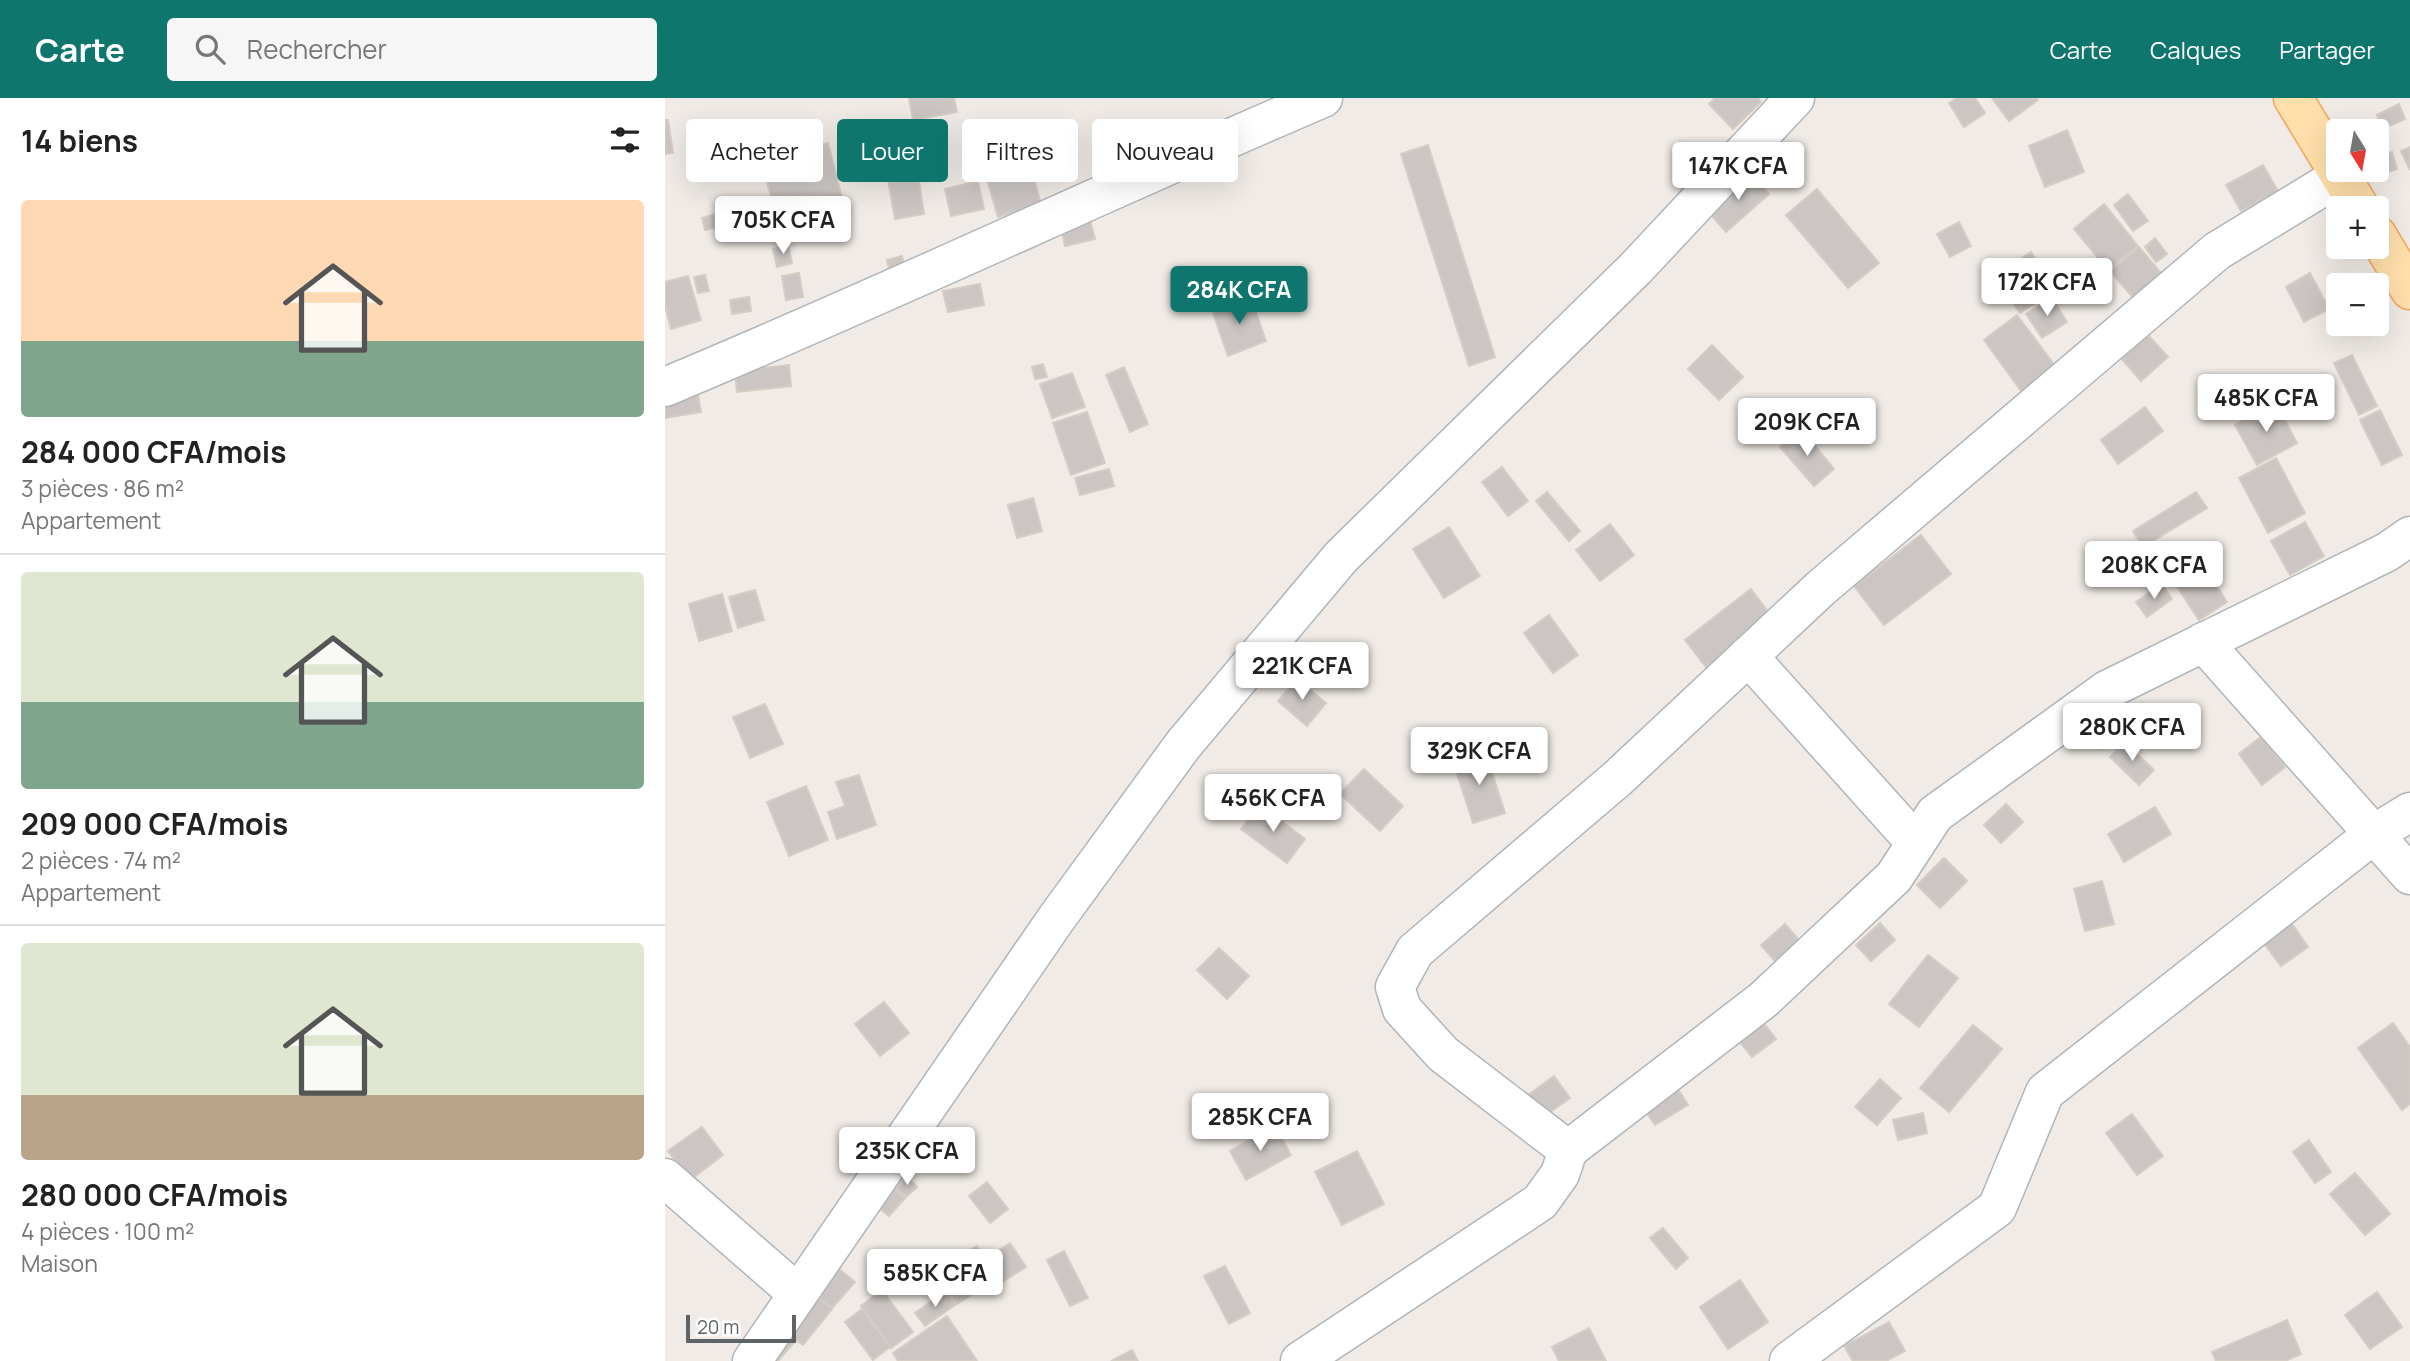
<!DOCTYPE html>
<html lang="fr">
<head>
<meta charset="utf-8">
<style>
	:root { --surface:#fff; --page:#f6f6f6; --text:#222; --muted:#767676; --line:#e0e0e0; --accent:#0f766e }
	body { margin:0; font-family:Manrope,sans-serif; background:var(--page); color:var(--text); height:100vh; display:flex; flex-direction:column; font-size:26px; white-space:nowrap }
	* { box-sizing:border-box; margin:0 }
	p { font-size:23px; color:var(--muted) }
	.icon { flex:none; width:38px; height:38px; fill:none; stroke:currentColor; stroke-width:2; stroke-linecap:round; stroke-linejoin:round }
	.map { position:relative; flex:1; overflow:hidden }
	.side { display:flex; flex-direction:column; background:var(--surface); width:665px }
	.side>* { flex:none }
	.hud { position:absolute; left:21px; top:21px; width:665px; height:63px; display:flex; gap:14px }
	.needle { width:46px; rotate:169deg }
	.fabs { position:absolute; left:1661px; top:21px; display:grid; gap:14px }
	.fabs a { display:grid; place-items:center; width:63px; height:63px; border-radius:7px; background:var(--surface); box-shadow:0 7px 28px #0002; font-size:35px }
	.scale { position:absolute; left:21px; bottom:18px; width:110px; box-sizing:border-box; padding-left:7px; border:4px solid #5d6366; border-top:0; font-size:19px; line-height:24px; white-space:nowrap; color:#5d6366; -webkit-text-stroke:5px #fff; paint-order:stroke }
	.price { position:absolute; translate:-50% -60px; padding:0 16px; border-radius:7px; background:#fff; color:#222; font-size:23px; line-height:46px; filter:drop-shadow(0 2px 4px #0008) }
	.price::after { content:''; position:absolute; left:50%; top:42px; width:21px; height:16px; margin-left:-10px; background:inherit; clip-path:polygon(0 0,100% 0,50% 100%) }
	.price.selected { background:var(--accent); color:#fff }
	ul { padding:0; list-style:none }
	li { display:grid; align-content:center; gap:14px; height:371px; padding:0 21px }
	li+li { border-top:2px solid var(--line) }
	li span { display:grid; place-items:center; height:217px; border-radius:7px; color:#555 }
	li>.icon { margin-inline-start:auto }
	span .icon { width:126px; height:126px; fill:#fffc; stroke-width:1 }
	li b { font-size:30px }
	h2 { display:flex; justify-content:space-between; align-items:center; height:84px; padding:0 21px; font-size:30px }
	.pill { padding:0 24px; border-radius:7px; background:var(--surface); box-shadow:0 7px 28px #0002; font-size:24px; line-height:63px }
	.pill.selected { background:var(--accent); color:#fff }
	header { display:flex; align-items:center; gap:42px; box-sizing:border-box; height:98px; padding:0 35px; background:var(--accent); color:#fff }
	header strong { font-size:33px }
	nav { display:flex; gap:38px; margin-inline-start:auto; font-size:24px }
	.search { width:490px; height:63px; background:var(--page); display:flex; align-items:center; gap:18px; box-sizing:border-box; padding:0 24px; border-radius:7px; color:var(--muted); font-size:26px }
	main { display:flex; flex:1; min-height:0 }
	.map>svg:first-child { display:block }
	.building { fill:#cbc6c3; stroke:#d5ccc4; stroke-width:2 }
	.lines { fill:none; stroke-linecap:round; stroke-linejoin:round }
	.minor-casing { stroke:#b1b5b8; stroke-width:41 }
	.major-casing { stroke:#f4a65a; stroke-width:41 }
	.minor { stroke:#fff; stroke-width:38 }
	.major { stroke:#ffdfab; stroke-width:38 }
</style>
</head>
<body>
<header>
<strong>Carte</strong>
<div class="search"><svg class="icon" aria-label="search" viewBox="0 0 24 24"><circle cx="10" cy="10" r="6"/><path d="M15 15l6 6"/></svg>Rechercher</div>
<nav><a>Carte</a><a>Calques</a><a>Partager</a></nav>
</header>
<main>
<section class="side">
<h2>14 biens<svg class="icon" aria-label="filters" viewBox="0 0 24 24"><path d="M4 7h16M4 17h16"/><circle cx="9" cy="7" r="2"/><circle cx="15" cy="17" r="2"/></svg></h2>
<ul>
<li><span style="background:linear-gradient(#ffd9b3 65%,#7fa58c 0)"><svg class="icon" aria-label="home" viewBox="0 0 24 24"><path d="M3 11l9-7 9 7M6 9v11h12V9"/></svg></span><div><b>284 000 CFA/mois</b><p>3 pièces · 86 m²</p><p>Appartement</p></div></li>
<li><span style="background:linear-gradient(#dfe7d0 60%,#7fa58c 0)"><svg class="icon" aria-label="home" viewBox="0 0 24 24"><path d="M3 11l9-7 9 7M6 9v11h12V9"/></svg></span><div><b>209 000 CFA/mois</b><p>2 pièces · 74 m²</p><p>Appartement</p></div></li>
<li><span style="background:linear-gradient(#dfe7d0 70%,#b9a48a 0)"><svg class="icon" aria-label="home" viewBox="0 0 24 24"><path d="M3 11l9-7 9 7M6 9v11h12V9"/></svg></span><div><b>280 000 CFA/mois</b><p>4 pièces · 100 m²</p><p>Maison</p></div></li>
</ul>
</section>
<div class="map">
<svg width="1745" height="1263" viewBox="0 0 1745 1263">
	<rect width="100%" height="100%" fill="#f0ebe6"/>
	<!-- building -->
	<g class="building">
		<path d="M 244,0 L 289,0 L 292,14 L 248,22 Z"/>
		<path d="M 1050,0 L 1093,0 L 1096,4 L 1068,31 L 1044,6 Z"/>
		<path d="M 1292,0 L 1310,0 L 1320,15 L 1299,29 L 1284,5 Z"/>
		<path d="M 1327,0 L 1371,0 L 1373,2 L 1344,23 Z"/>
		<path d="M 1734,6 L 1740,21 L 1718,31 L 1712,17 Z"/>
		<path d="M 0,22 L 3,22 L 8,55 L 0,56 Z"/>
		<path d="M 1402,32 L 1419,74 L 1380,89 L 1364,48 Z"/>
		<path d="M 357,37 L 376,106 L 333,119 L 313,50 Z"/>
		<path d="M 163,45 L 178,104 L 112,120 L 96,62 Z"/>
		<path d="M 763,47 L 830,259 L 804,268 L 736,56 Z"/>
		<path d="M 1745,49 L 1745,72 L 1736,53 Z"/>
		<path d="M 1727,54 L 1732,71 L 1718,76 L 1713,58 Z"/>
		<path d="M 1598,67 L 1613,93 L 1576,113 L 1561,87 Z"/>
		<path d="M 252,71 L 259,116 L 230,121 L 222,76 Z"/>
		<path d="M 1085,75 L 1104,96 L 1061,134 L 1042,112 Z"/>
		<path d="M 313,83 L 319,111 L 286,118 L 280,91 Z"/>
		<path d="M 1152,91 L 1214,165 L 1183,190 L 1121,117 Z"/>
		<path d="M 1463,96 L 1483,123 L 1468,133 L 1449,107 Z"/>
		<path d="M 1439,106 L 1473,148 L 1443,172 L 1409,131 Z"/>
		<path d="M 56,114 L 60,127 L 40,132 L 37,120 Z"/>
		<path d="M 425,122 L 430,141 L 400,148 L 396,129 Z"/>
		<path d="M 1294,124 L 1306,148 L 1285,159 L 1272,136 Z"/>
		<path d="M 1490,140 L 1502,156 L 1491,164 L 1480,149 Z"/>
		<path d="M 123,147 L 127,165 L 112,169 L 108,151 Z"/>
		<path d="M 1474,149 L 1500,180 L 1472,204 L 1445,173 Z"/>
		<path d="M 1366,154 L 1391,191 L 1355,215 L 1330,178 Z"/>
		<path d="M 237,158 L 240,172 L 225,176 L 222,162 Z"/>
		<path d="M 134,175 L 138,199 L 121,202 L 117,178 Z"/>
		<path d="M 1645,175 L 1664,211 L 1639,224 L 1621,189 Z"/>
		<path d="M 40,177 L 44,193 L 33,195 L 29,179 Z"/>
		<path d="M 23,178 L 36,222 L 6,231 L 0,208 L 0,184 Z"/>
		<path d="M 315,186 L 319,207 L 283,214 L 278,193 Z"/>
		<path d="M 585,198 L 601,243 L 563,258 L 547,212 Z"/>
		<path d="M 84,199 L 86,213 L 67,216 L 65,202 Z"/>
		<path d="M 1387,200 L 1402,224 L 1377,240 L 1361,216 Z"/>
		<path d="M 1352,217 L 1391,269 L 1357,294 L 1319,242 Z"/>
		<path d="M 1483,237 L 1503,259 L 1476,283 L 1456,260 Z"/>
		<path d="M 1047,247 L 1078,279 L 1054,302 L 1023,271 Z"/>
		<path d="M 1687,257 L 1712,308 L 1694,317 L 1669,265 Z"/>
		<path d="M 378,266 L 382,279 L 370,281 L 367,269 Z"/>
		<path d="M 124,267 L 126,288 L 72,294 L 70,273 Z"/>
		<path d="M 459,269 L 483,326 L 465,334 L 441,277 Z"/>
		<path d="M 407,275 L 420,309 L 387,320 L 375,286 Z"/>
		<path d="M 33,297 L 36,314 L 0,320 L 0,303 Z"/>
		<path d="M 1611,305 L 1632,345 L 1592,367 L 1570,327 Z"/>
		<path d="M 1480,309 L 1498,333 L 1453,366 L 1436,342 Z"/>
		<path d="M 1715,312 L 1737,357 L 1717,367 L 1695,322 Z"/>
		<path d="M 422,314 L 440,365 L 406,377 L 388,325 Z"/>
		<path d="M 1136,331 L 1169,371 L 1149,388 L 1115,349 Z"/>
		<path d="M 1611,360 L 1640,415 L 1603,435 L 1574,380 Z"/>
		<path d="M 837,369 L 863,403 L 843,418 L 817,384 Z"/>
		<path d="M 444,371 L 449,388 L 415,397 L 410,380 Z"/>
		<path d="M 882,394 L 915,433 L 904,443 L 871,403 Z"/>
		<path d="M 1531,394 L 1542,410 L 1478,449 L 1468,433 Z"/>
		<path d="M 368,400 L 377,433 L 352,440 L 343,407 Z"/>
		<path d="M 1640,424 L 1659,458 L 1625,477 L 1606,443 Z"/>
		<path d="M 945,426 L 969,457 L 935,483 L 911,452 Z"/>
		<path d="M 784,429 L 815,478 L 779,500 L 748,451 Z"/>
		<path d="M 1256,437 L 1286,476 L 1219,527 L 1189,488 Z"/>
		<path d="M 1539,469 L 1562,504 L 1534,522 L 1511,487 Z"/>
		<path d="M 1497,486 L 1507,501 L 1482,519 L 1471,504 Z"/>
		<path d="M 1086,491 L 1107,519 L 1041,569 L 1020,542 Z"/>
		<path d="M 90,492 L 99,522 L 73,530 L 64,499 Z"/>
		<path d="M 57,496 L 67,533 L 34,543 L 24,506 Z"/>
		<path d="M 884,517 L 913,557 L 888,575 L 859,535 Z"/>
		<path d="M 632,581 L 661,605 L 642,628 L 613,603 Z"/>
		<path d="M 100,606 L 118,646 L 85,660 L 68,619 Z"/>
		<path d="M 1452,607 L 1460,618 L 1449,626 L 1441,615 Z"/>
		<path d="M 1435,615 L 1453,638 L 1437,651 L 1418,627 Z"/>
		<path d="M 1596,639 L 1620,669 L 1597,687 L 1574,656 Z"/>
		<path d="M 1460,644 L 1489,672 L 1474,687 L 1445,659 Z"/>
		<path d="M 820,653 L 840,715 L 808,725 L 788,663 Z"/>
		<path d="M 699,671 L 738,708 L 715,733 L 675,696 Z"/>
		<path d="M 194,677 L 211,727 L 172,741 L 163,714 L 180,708 L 171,684 Z"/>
		<path d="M 141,688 L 163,742 L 124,758 L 102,704 Z"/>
		<path d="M 1341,706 L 1358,724 L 1336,745 L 1319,727 Z"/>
		<path d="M 595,707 L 640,741 L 622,765 L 576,731 Z"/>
		<path d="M 1490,709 L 1506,736 L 1459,764 L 1443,736 Z"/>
		<path d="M 1279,760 L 1302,783 L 1275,810 L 1252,787 Z"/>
		<path d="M 1437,783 L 1449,826 L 1420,833 L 1409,791 Z"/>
		<path d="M 1623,820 L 1643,849 L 1616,868 L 1595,840 Z"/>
		<path d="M 1215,825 L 1230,842 L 1206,863 L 1191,847 Z"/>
		<path d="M 1120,826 L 1139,848 L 1115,869 L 1096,847 Z"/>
		<path d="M 554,850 L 584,878 L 562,901 L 532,872 Z"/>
		<path d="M 1263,857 L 1293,880 L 1254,929 L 1224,906 Z"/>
		<path d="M 219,904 L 244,935 L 215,958 L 190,926 Z"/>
		<path d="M 1091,915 L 1111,941 L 1087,959 L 1067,934 Z"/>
		<path d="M 1728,925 L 1745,949 L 1745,1006 L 1737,1012 L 1693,950 Z"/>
		<path d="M 1308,927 L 1337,951 L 1284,1014 L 1255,990 Z"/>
		<path d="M 889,978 L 905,1000 L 874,1022 L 858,1001 Z"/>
		<path d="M 1215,981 L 1236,1000 L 1212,1027 L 1190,1009 Z"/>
		<path d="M 1007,982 L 1023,1007 L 990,1027 L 974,1003 Z"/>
		<path d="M 1258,1015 L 1262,1035 L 1233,1042 L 1228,1022 Z"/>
		<path d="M 1467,1016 L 1498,1058 L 1472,1077 L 1441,1035 Z"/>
		<path d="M 610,1028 L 626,1057 L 581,1082 L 565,1053 Z"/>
		<path d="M 37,1029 L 58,1057 L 25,1082 L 3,1053 Z"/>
		<path d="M 1644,1042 L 1666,1074 L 1650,1085 L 1628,1054 Z"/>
		<path d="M 692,1053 L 719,1106 L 677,1127 L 650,1074 Z"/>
		<path d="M 1690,1075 L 1725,1116 L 1700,1137 L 1665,1096 Z"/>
		<path d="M 242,1079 L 252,1089 L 241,1099 L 231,1090 Z"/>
		<path d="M 322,1084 L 343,1111 L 325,1125 L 304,1098 Z"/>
		<path d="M 229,1090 L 240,1100 L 224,1118 L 213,1109 Z"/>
		<path d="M 998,1130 L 1023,1160 L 1011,1171 L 985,1140 Z"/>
		<path d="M 345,1145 L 361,1169 L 326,1191 L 302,1154 L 312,1148 L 320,1161 Z"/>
		<path d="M 297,1153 L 320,1188 L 292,1206 L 269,1171 Z"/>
		<path d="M 399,1153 L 423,1200 L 405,1208 L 382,1162 Z"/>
		<path d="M 167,1165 L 190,1184 L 167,1210 L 145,1192 Z"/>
		<path d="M 560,1168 L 585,1215 L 564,1226 L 539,1178 Z"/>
		<path d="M 1075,1182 L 1103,1224 L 1063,1251 L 1035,1209 Z"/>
		<path d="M 217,1192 L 248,1234 L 226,1250 L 196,1208 Z"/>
		<path d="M 281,1193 L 290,1207 L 260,1228 L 250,1215 Z"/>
		<path d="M 1712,1194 L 1737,1229 L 1705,1251 L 1680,1217 Z"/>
		<path d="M 150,1197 L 167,1211 L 138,1247 L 131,1242 L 113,1263 L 108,1263 Z"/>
		<path d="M 197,1211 L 225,1249 L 208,1262 L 180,1224 Z"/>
		<path d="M 282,1218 L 312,1263 L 233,1263 L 228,1255 Z"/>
		<path d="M 1622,1222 L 1636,1256 L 1620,1263 L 1551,1263 L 1547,1254 Z"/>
		<path d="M 1224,1224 L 1240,1253 L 1221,1263 L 1188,1263 L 1179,1248 Z"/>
		<path d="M 924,1230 L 941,1263 L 894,1263 L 887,1249 Z"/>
		<path d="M 467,1252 L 473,1263 L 446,1263 Z"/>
	</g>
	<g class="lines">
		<defs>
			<g id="minor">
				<path d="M 0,289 C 221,197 438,94 658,0"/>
				<path d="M 1538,544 L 1745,777"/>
				<path d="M 1083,558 L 1251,745"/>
				<path d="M 903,1052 L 778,956 L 737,911 L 730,889 L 750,853 L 953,680 L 1156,490 L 1552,153 L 1675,78"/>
				<path d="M 0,1080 L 133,1196"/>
				<path d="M 87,1263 L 391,821 L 518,647 L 676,459 L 971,170 L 1130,0"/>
				<path d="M 635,1263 L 875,1104 L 895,1076 L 903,1052 L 1098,902 L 1229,779 L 1270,716 L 1442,592 L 1722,454 L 1745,438"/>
				<path d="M 1124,1263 L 1332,1110 L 1380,994 L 1709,736 L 1745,714"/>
			</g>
			<g id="major">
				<path d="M 1628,0 L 1695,110"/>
				<path d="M 1712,137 L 1745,192"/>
			</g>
		</defs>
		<!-- minor casing -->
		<use href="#minor" class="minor-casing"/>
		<!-- major casing -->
		<use href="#major" class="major-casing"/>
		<!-- minor -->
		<use href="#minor" class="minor"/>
		<!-- major -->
		<use href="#major" class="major"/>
	</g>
</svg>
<div class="fabs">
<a><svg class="needle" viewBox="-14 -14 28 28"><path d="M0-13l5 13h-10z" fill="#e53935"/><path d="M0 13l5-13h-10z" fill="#767676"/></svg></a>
<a>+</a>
<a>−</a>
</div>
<div class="scale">20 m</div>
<b class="price" style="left:1073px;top:104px">147K CFA</b>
<b class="price" style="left:118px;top:158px">705K CFA</b>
<b class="price" style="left:1382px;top:220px">172K CFA</b>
<b class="price selected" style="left:574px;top:228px">284K CFA</b>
<b class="price" style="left:1601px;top:336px">485K CFA</b>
<b class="price" style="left:1142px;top:360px">209K CFA</b>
<b class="price" style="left:1489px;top:503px">208K CFA</b>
<b class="price" style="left:637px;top:604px">221K CFA</b>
<b class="price" style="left:1467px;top:665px">280K CFA</b>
<b class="price" style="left:814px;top:689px">329K CFA</b>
<b class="price" style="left:608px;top:736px">456K CFA</b>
<b class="price" style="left:595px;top:1055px">285K CFA</b>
<b class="price" style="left:242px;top:1089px">235K CFA</b>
<b class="price" style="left:270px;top:1211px">585K CFA</b>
<div class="hud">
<a class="pill">Acheter</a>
<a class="pill selected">Louer</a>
<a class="pill">Filtres</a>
<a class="pill">Nouveau</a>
</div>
</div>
</main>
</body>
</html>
